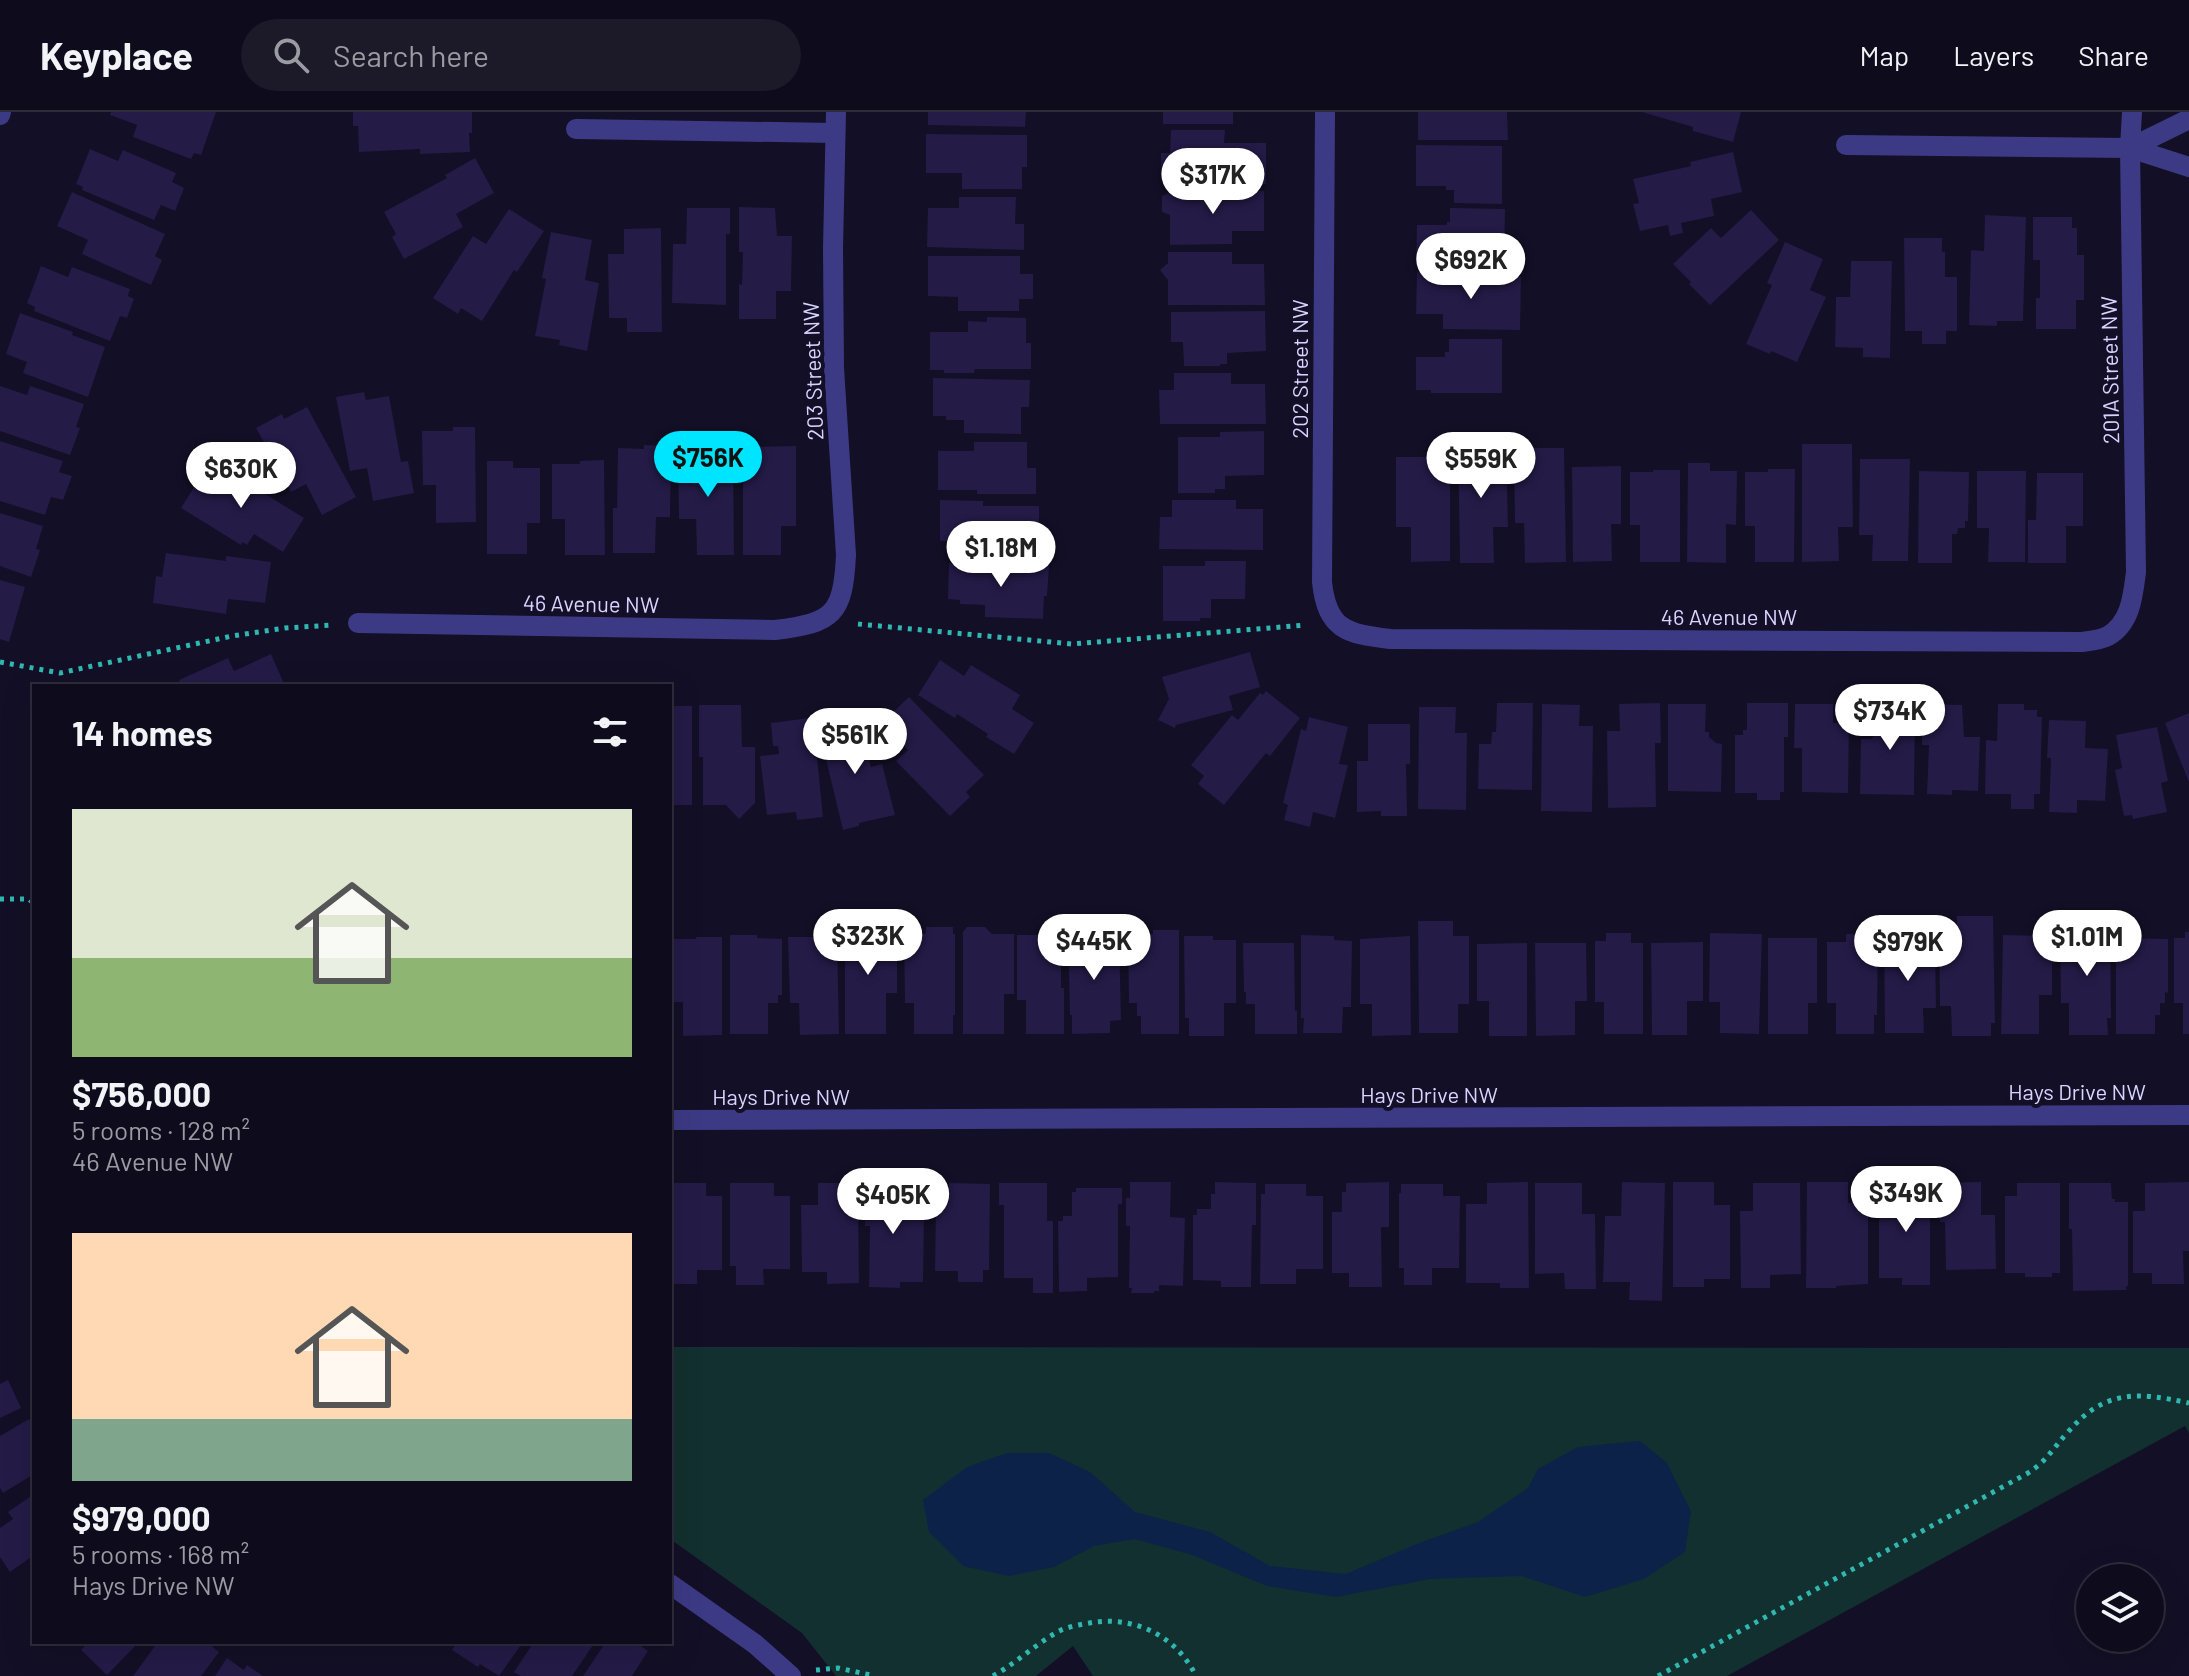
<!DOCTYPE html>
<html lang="en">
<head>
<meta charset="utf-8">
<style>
	:root { --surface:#0e0b1c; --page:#1c1929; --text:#f1f3f6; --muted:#9b9ba3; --line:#2e2b3b; --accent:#00e5ff }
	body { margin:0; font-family:Barlow,sans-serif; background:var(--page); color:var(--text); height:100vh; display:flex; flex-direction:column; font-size:30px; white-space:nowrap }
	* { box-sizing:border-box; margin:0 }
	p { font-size:26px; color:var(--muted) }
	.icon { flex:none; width:44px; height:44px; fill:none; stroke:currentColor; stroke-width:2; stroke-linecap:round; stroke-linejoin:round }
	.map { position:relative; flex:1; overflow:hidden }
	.side { position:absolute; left:32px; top:572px; width:640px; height:960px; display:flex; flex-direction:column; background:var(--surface); border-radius:0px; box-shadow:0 8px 32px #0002,0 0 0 2px var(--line) }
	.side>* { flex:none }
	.tools { position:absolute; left:2076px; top:1452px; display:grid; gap:16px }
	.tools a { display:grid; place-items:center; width:88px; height:88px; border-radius:50%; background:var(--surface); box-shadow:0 8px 32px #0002,0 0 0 2px var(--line); font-size:40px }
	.price { position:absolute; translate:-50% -68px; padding:0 18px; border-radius:28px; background:#fff; color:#222; font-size:26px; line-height:52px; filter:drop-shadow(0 2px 4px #0008) }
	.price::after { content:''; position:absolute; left:50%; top:48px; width:24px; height:18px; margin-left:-12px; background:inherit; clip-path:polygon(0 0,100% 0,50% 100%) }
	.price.current { background:var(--accent); color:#111 }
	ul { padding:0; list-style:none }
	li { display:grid; align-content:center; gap:16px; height:424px; padding:0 40px }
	li span { display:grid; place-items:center; height:248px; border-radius:0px; color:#555 }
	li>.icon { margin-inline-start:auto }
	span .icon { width:144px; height:144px; fill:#fffc; stroke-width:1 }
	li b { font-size:34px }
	h2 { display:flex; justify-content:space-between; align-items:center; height:96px; padding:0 40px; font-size:34px }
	header { display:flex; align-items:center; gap:48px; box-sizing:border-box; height:112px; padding:0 40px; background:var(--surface); border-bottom:2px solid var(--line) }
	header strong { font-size:38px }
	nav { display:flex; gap:44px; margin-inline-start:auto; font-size:28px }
	.search { width:560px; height:72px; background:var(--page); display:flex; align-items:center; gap:20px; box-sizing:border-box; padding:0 28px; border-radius:44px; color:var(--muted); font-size:30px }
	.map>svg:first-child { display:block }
	.green { fill:#12302f }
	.water { fill:#0c2248 }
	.building { fill:#241b47 }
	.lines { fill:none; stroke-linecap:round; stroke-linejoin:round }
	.path { stroke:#2fb8b0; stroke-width:5; stroke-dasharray:4 6; stroke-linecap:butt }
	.minor { stroke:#3d3a85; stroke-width:20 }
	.tertiary { stroke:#3d3a85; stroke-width:20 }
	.labels { text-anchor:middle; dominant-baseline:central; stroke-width:8; stroke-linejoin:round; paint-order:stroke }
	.street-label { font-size:22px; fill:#d9d4ff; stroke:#130f26 }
</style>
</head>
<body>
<header>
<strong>Keyplace</strong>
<div class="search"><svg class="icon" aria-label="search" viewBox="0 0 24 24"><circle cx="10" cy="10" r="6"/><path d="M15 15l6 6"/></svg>Search here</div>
<nav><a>Map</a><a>Layers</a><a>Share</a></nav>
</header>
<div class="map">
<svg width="2189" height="1564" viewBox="0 0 2189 1564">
	<rect width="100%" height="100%" fill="#130f26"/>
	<!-- green -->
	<path class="green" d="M 670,1235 L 2189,1236 L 2189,1321 L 2185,1314 L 1727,1564 L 1093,1564 L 1073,1534 L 1036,1564 L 836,1564 L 802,1521 L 670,1427 Z"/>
	<!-- water -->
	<path class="water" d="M 1640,1329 L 1667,1351 L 1691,1399 L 1685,1440 L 1644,1467 L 1585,1485 L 1522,1464 L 1430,1467 L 1336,1485 L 1267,1474 L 1192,1443 L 1135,1427 L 1094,1434 L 1054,1455 L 1009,1464 L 963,1454 L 929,1420 L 923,1388 L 967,1355 L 1007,1341 L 1049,1341 L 1090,1360 L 1135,1400 L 1210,1420 L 1270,1454 L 1346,1462 L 1419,1431 L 1478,1410 L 1528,1376 L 1538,1357 L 1578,1335 Z"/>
	<!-- building -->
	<g class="building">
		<path d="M 111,0 L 216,0 L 201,43 L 194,41 L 191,47 L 133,25 L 137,13 L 110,3 Z"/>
		<path d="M 353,0 L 472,0 L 472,21 L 469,21 L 470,40 L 420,42 L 420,37 L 359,40 L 358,14 L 353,14 Z"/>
		<path d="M 928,0 L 1026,0 L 1025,15 L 928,13 Z"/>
		<rect x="1163" y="0" width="70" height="12"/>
		<path d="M 1418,0 L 1507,0 L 1508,28 L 1418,28 Z"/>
		<path d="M 1642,0 L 1741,0 L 1733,30 L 1693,19 L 1693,15 Z"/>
		<path d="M 1171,18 L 1225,18 L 1224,31 L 1266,31 L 1266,72 L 1170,72 L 1170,67 L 1161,67 L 1161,41 L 1170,41 Z"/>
		<path d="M 926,22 L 1027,23 L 1027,55 L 1022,55 L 1022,77 L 962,77 L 962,61 L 926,61 Z"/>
		<path d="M 1416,33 L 1502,34 L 1502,92 L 1454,91 L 1454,78 L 1446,78 L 1446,74 L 1416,74 Z"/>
		<path d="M 90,37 L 118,49 L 123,38 L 176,61 L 172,70 L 184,76 L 175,99 L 161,93 L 154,108 L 82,78 L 83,75 L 76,72 Z"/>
		<path d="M 1733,40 L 1742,80 L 1711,87 L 1714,104 L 1681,111 L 1683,121 L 1670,124 L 1668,113 L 1640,119 L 1633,92 L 1639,91 L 1633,67 L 1691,54 L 1690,50 Z"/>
		<path d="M 475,46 L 494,81 L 456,102 L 463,115 L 404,147 L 392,125 L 396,122 L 384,100 L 447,66 L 445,63 Z"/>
		<path d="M 1264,79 L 1264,119 L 1232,119 L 1232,132 L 1170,133 L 1170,103 L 1162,100 L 1162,84 L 1171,80 Z"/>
		<path d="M 72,80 L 165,122 L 155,144 L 162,148 L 151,173 L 82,142 L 88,128 L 57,114 Z"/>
		<path d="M 959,85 L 1016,85 L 1015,112 L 1024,112 L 1024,138 L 927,135 L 928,96 L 959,96 Z"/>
		<path d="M 739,95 L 775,96 L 777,124 L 792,124 L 791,179 L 776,179 L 776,207 L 739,207 L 739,172 L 742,173 L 743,140 L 739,140 Z"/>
		<path d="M 687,96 L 730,96 L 730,122 L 726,122 L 726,193 L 672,191 L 673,132 L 686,132 Z"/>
		<path d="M 1450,96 L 1505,97 L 1504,152 L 1459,151 L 1459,154 L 1416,153 L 1417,113 L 1447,113 L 1447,110 L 1450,110 Z"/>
		<path d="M 509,97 L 544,119 L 517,160 L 514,158 L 482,209 L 461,196 L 458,202 L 433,186 L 473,124 L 486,132 Z"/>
		<path d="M 1751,98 L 1779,128 L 1710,193 L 1689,172 L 1691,170 L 1673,152 L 1711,116 L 1721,126 Z"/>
		<path d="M 1985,103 L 2026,105 L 2023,209 L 1997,209 L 1997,214 L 1969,213 L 1971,138 L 1984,139 Z"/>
		<path d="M 2033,105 L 2072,105 L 2072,116 L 2077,116 L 2077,143 L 2084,143 L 2084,188 L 2076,188 L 2076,217 L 2036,217 L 2036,186 L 2040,186 L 2040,148 L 2033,148 Z"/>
		<path d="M 661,116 L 662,220 L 627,220 L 627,206 L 609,206 L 608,142 L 624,142 L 624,117 Z"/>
		<path d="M 551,120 L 592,128 L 585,168 L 599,171 L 587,239 L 559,233 L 560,228 L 535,224 L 546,167 L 542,166 Z"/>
		<path d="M 1904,126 L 1942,126 L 1942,140 L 1945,140 L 1945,165 L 1957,165 L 1957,219 L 1946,219 L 1946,232 L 1922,232 L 1922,219 L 1905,219 Z"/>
		<path d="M 1785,130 L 1823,147 L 1810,178 L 1826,185 L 1797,250 L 1771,239 L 1770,242 L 1746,232 L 1772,173 L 1767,171 Z"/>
		<path d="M 1168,140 L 1232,140 L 1232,152 L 1264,152 L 1265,193 L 1168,193 L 1168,168 L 1160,158 L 1168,151 Z"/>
		<path d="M 928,144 L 1020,144 L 1020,162 L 1033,162 L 1033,187 L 1019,187 L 1019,199 L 958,199 L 958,185 L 928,184 Z"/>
		<path d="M 1851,149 L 1892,149 L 1890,246 L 1863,245 L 1863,236 L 1835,235 L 1836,185 L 1850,185 Z"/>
		<path d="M 41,154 L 68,165 L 72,155 L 130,177 L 128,184 L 134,187 L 127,206 L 120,204 L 110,229 L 34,199 L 35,195 L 27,191 Z"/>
		<path d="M 1417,160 L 1454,161 L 1454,164 L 1521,165 L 1520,218 L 1443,217 L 1443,202 L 1416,202 Z"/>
		<path d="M 1265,199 L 1266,239 L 1227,241 L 1227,252 L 1220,252 L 1220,254 L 1184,254 L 1183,230 L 1171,230 L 1171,200 Z"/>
		<path d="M 20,201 L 73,220 L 72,223 L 105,235 L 88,285 L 23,261 L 27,250 L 6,242 Z"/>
		<path d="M 987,205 L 1026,206 L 1026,231 L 1031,231 L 1031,257 L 975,257 L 974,261 L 944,261 L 944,258 L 930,258 L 930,220 L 968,220 L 968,209 L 987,210 Z"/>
		<path d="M 1449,227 L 1502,227 L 1502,281 L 1431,281 L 1431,278 L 1416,278 L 1416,245 L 1445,245 L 1445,240 L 1449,240 Z"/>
		<path d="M 1174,261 L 1231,261 L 1231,272 L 1265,272 L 1266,312 L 1160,312 L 1159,278 L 1174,278 Z"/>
		<path d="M 933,266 L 1030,268 L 1029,295 L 1021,295 L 1021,322 L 964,321 L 964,308 L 946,308 L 946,304 L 933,304 Z"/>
		<path d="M 0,274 L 27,283 L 30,274 L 84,292 L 76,315 L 80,316 L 70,343 L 0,319 Z"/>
		<path d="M 364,280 L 366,288 L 389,284 L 401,350 L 408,349 L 414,381 L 373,389 L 367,356 L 350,359 L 336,285 Z"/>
		<path d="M 307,295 L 356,385 L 322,403 L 306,372 L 291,380 L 256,316 L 282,302 L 284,307 Z"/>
		<path d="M 453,315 L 475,315 L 476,410 L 436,411 L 436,373 L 423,373 L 422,319 L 453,319 Z"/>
		<path d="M 1264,319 L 1264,363 L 1225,364 L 1225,377 L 1215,377 L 1215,381 L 1178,381 L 1178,325 L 1220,325 L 1220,320 Z"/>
		<path d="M 0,329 L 63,349 L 59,360 L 72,364 L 63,388 L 51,385 L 45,403 L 0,389 Z"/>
		<path d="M 974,330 L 1027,330 L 1027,356 L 1036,356 L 1036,382 L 977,382 L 977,378 L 938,378 L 938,339 L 974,339 Z"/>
		<path d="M 1802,332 L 1852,332 L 1853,415 L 1838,415 L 1839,449 L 1802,450 Z"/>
		<path d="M 644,333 L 671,334 L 670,405 L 656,405 L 655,441 L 613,441 L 613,396 L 617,396 L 618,336 L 644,337 Z"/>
		<path d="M 1506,333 L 1508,415 L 1493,415 L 1494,451 L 1460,451 L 1458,334 Z"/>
		<path d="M 796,334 L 796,414 L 781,414 L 781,443 L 743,443 L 743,335 Z"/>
		<path d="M 1532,336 L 1564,336 L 1566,450 L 1525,451 L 1524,411 L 1515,411 L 1514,344 L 1532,343 Z"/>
		<path d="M 709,337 L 709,341 L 733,341 L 734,443 L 697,443 L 696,407 L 679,407 L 678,338 Z"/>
		<path d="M 1396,345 L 1450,345 L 1450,449 L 1411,450 L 1411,415 L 1396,415 Z"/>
		<path d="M 1860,347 L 1910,347 L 1908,449 L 1872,449 L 1873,423 L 1859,423 Z"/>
		<path d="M 604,348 L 605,443 L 565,443 L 565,407 L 552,407 L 552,352 L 580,352 L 580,349 Z"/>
		<path d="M 487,349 L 513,349 L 513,356 L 540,356 L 540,411 L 527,411 L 527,442 L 487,442 Z"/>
		<path d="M 215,351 L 304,406 L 283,440 L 254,422 L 247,433 L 242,430 L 241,433 L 181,396 L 196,372 L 200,375 Z"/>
		<path d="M 1688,351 L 1710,351 L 1710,359 L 1737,359 L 1736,413 L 1726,412 L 1726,451 L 1687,450 Z"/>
		<path d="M 1621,354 L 1621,412 L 1611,412 L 1612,449 L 1573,450 L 1572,355 Z"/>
		<path d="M 1768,357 L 1795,357 L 1794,450 L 1755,450 L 1755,414 L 1745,414 L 1745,360 L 1768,360 Z"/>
		<path d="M 1653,358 L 1680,358 L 1680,450 L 1640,450 L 1640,413 L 1630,413 L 1630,360 L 1653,360 Z"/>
		<path d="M 1919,359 L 1969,360 L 1968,409 L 1965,409 L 1965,416 L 1958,416 L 1957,422 L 1952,422 L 1952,451 L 1918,451 Z"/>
		<path d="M 1977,359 L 2026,359 L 2025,450 L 1988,450 L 1989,416 L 1977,416 Z"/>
		<path d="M 2037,361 L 2083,361 L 2083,414 L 2066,414 L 2066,451 L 2028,451 L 2028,408 L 2036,408 Z"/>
		<path d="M 940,388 L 983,389 L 983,394 L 1039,394 L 1039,419 L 1033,419 L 1033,441 L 984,441 L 984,429 L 940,429 Z"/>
		<path d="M 1172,388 L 1236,388 L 1236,397 L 1263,397 L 1263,438 L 1159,437 L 1160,405 L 1172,405 Z"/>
		<path d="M 0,401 L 43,414 L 36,437 L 40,438 L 31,465 L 0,454 Z"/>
		<path d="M 166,441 L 226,449 L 226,444 L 271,450 L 265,491 L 228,487 L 226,502 L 153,491 L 156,464 L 162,465 Z"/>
		<path d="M 1205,449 L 1246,449 L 1245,487 L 1211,487 L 1211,506 L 1200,506 L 1200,509 L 1163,509 L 1163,454 L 1205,454 Z"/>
		<path d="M 949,451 L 1049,454 L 1047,484 L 1044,484 L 1043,507 L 985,505 L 985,493 L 960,492 L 960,488 L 948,487 Z"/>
		<path d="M 0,468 L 25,475 L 9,530 L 0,527 Z"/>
		<path d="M 1250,540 L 1260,575 L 1229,584 L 1233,598 L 1176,613 L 1175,616 L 1158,608 L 1169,587 L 1162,565 Z"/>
		<path d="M 271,542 L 285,574 L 182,574 L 179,568 L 228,546 L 234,559 Z"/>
		<path d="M 940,548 L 964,564 L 971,553 L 1020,583 L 1012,597 L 1034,611 L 1014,642 L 986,625 L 988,622 L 957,602 L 955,606 L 918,583 Z"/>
		<path d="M 1266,579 L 1300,606 L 1270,644 L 1266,641 L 1224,693 L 1198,672 L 1204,664 L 1191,653 L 1232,603 L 1238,608 L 1260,581 L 1263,583 Z"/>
		<path d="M 909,585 L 984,663 L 966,680 L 970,685 L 950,704 L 896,649 L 908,638 L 882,611 Z"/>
		<path d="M 1877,590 L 1915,590 L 1914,683 L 1860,682 L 1861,627 L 1871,627 L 1876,622 Z"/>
		<path d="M 1497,591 L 1533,591 L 1532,678 L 1478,677 L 1479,632 L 1491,632 L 1492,620 L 1496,620 Z"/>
		<path d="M 1660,591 L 1661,631 L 1655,631 L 1656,695 L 1608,696 L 1607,619 L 1620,619 L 1619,592 Z"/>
		<path d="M 1747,591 L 1788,591 L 1788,625 L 1784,625 L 1784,680 L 1780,680 L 1780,688 L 1757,688 L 1757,681 L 1735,681 L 1735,623 L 1743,623 L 1743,618 L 1747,618 Z"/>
		<path d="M 1542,592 L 1580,593 L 1579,614 L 1593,614 L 1592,700 L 1541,699 Z"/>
		<path d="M 1668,592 L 1706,592 L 1705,620 L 1709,620 L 1709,625 L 1716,631 L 1722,632 L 1721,680 L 1668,679 Z"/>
		<path d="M 1795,592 L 1833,592 L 1833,611 L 1849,611 L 1848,681 L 1802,680 L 1802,636 L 1794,636 Z"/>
		<path d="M 1922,592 L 1962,593 L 1964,625 L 1980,625 L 1978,679 L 1952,678 L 1952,683 L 1927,682 L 1929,633 L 1922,633 Z"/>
		<path d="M 1998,592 L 2024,592 L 2024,598 L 2037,598 L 2037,605 L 2042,605 L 2040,682 L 2034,682 L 2034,697 L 2011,697 L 2011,682 L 1985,682 L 1986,628 L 1997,629 Z"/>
		<path d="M 699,593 L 741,593 L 742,635 L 755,635 L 755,691 L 739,707 L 726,693 L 703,693 L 703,645 L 699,645 Z"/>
		<rect x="670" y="594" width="22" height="99"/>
		<path d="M 1419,595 L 1456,595 L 1455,621 L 1467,621 L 1466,698 L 1418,697 Z"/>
		<path d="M 2189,601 L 2189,670 L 2165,611 Z"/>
		<path d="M 1309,605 L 1348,615 L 1339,652 L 1348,653 L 1335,706 L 1313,700 L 1310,715 L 1284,708 L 1288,693 L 1283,691 L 1301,617 L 1306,619 Z"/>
		<path d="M 809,606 L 814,646 L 817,645 L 823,705 L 797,708 L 796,700 L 767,703 L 760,644 L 779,642 L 778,634 L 773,634 L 771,611 Z"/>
		<path d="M 859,608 L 871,655 L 882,652 L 895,703 L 859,711 L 859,714 L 843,718 L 819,618 Z"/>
		<path d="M 2049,608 L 2086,609 L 2085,636 L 2108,637 L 2105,689 L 2077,688 L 2077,701 L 2049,700 L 2051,646 L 2047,646 Z"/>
		<path d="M 1368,612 L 1410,612 L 1410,652 L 1406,652 L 1407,704 L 1381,704 L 1381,699 L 1357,700 L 1357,649 L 1368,649 Z"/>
		<path d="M 2157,615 L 2168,669 L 2161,671 L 2167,700 L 2133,707 L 2132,703 L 2124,704 L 2115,658 L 2122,656 L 2116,623 Z"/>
		<path d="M 1957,804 L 1993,804 L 1995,911 L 1991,911 L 1991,924 L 1952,924 L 1951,894 L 1940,894 L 1939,814 L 1957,814 Z"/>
		<path d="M 848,806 L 870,806 L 870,818 L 874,818 L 874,822 L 897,822 L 897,881 L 886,881 L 886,922 L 845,922 L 845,817 L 849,817 Z"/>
		<path d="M 1418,809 L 1453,809 L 1453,824 L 1469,824 L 1469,892 L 1458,892 L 1458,921 L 1419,921 Z"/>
		<path d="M 2076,810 L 2110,810 L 2111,906 L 2107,906 L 2108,923 L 2069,923 L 2069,891 L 2061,891 L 2060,825 L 2076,825 Z"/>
		<path d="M 926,815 L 953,815 L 953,822 L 955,822 L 955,903 L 953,903 L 953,922 L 914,922 L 914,891 L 905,891 L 904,822 L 926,822 Z"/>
		<path d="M 967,815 L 985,815 L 992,822 L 1014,822 L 1014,882 L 1004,882 L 1004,922 L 963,922 L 963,820 Z"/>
		<path d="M 1068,818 L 1097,818 L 1097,825 L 1119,824 L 1121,908 L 1110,909 L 1110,921 L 1072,922 L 1072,903 L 1070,903 Z"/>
		<path d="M 1153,818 L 1179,818 L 1179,922 L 1141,922 L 1141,904 L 1137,904 L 1137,891 L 1129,891 L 1128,822 L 1153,822 Z"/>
		<path d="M 2185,820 L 2189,820 L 2189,922 L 2183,922 L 2183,891 L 2174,891 L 2174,826 L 2185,826 Z"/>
		<path d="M 1606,821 L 1631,821 L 1631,831 L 1643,831 L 1643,922 L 1604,922 L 1604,890 L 1595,890 L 1595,829 L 1606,829 Z"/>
		<path d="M 1710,821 L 1762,822 L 1759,922 L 1720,921 L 1720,890 L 1709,890 Z"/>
		<path d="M 1846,822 L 1878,822 L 1877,903 L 1874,903 L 1874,922 L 1836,922 L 1836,891 L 1827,891 L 1827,830 L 1846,830 Z"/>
		<path d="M 730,823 L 757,823 L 757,826 L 782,827 L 782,883 L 778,883 L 778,891 L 768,891 L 768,922 L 730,922 Z"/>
		<path d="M 1017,823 L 1061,823 L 1061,876 L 1064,876 L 1064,922 L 1026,922 L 1026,888 L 1017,888 Z"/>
		<path d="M 1301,823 L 1334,824 L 1334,828 L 1352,829 L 1351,895 L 1343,895 L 1342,921 L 1303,921 L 1304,906 L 1301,906 Z"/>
		<path d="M 1884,823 L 1915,823 L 1915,830 L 1935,830 L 1936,896 L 1923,896 L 1924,921 L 1885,921 Z"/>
		<path d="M 2003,823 L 2052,824 L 2052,883 L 2039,883 L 2039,922 L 2001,922 Z"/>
		<path d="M 1184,824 L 1213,824 L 1213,828 L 1236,828 L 1236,891 L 1224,891 L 1224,924 L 1189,924 L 1189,906 L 1185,906 Z"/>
		<path d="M 1410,824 L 1411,923 L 1372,924 L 1372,892 L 1360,892 L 1360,827 Z"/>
		<path d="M 696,825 L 722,825 L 722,923 L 683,924 L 683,890 L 672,890 L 671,827 L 696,827 Z"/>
		<path d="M 788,825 L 837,825 L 839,922 L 800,923 L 799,891 L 790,891 Z"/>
		<path d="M 1768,826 L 1817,826 L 1817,891 L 1808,891 L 1808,922 L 1768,922 Z"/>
		<path d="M 2116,826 L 2168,827 L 2168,881 L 2165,880 L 2165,891 L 2160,891 L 2160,903 L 2155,903 L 2155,922 L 2116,922 Z"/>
		<path d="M 1703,830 L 1703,889 L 1687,889 L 1687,923 L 1652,923 L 1651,831 Z"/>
		<path d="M 1243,831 L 1294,831 L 1295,899 L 1297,899 L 1297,922 L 1255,922 L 1255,892 L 1246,892 L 1246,880 L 1244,880 Z"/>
		<path d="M 1527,831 L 1527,924 L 1489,924 L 1489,889 L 1477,889 L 1477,832 Z"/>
		<path d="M 1535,831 L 1586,831 L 1587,889 L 1575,889 L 1575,923 L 1536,924 Z"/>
		<path d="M 865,1070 L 908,1071 L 908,1082 L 911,1082 L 911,1101 L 924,1102 L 923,1170 L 900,1170 L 900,1176 L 869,1175 L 870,1114 L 865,1114 Z"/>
		<path d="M 1130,1070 L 1171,1070 L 1170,1105 L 1185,1106 L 1183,1174 L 1159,1173 L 1159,1179 L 1154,1179 L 1154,1181 L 1131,1181 L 1132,1176 L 1129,1176 L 1130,1114 L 1126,1114 L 1126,1086 L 1130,1086 Z"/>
		<path d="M 1215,1070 L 1256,1071 L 1256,1113 L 1252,1113 L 1251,1175 L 1221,1175 L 1221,1169 L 1193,1168 L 1193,1103 L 1197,1103 L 1197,1097 L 1211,1097 L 1211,1082 L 1215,1082 Z"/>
		<path d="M 1389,1070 L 1389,1115 L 1381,1115 L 1382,1175 L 1349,1175 L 1349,1161 L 1332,1161 L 1332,1100 L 1342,1100 L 1342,1080 L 1346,1080 L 1346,1071 Z"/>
		<path d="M 1528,1070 L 1529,1176 L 1500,1176 L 1500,1171 L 1466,1171 L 1466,1092 L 1487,1092 L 1487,1071 Z"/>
		<path d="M 1622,1070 L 1665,1071 L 1662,1189 L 1629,1188 L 1630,1170 L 1603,1170 L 1605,1104 L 1621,1104 Z"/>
		<path d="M 1673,1070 L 1714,1070 L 1714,1093 L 1730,1093 L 1730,1167 L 1704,1167 L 1704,1175 L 1673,1175 Z"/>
		<path d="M 1807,1070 L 1848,1070 L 1848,1091 L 1868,1091 L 1868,1172 L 1836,1174 L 1836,1176 L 1806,1176 Z"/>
		<path d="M 1981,1070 L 1981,1103 L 1995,1103 L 1996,1157 L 1946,1158 L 1945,1110 L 1940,1110 L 1940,1071 Z"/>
		<path d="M 2189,1070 L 2189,1139 L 2183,1139 L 2184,1172 L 2152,1172 L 2152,1161 L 2133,1161 L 2133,1099 L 2145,1099 L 2145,1071 Z"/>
		<path d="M 670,1071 L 706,1071 L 706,1084 L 722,1084 L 722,1158 L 697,1158 L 697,1172 L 670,1172 Z"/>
		<path d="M 730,1071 L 774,1071 L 774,1084 L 790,1084 L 790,1157 L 763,1157 L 764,1173 L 736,1173 L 736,1154 L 730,1154 Z"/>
		<path d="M 818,1071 L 856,1071 L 856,1084 L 858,1084 L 859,1171 L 827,1172 L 827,1160 L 802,1160 L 801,1093 L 818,1093 Z"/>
		<path d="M 949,1071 L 990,1072 L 989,1158 L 983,1158 L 983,1170 L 958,1170 L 958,1159 L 935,1159 L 936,1093 L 948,1093 Z"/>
		<path d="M 999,1071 L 1047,1071 L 1047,1109 L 1053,1109 L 1053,1181 L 1033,1181 L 1033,1166 L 1004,1166 L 1004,1093 L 999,1093 Z"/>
		<path d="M 1535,1071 L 1582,1071 L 1582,1102 L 1595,1102 L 1596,1177 L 1565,1177 L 1564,1161 L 1535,1162 Z"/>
		<path d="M 1753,1071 L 1800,1071 L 1801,1162 L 1770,1163 L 1770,1176 L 1741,1176 L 1740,1099 L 1753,1099 Z"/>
		<path d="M 1888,1071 L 1930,1071 L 1930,1173 L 1902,1173 L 1902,1166 L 1879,1166 L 1879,1100 L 1887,1100 Z"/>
		<path d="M 2017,1071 L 2060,1071 L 2060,1161 L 2052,1161 L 2052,1165 L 2025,1165 L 2025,1161 L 2005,1161 L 2005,1084 L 2017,1084 Z"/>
		<path d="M 2069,1071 L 2111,1071 L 2112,1087 L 2115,1087 L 2115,1090 L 2128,1090 L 2128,1174 L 2126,1174 L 2126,1178 L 2073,1179 L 2072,1117 L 2069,1117 Z"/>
		<path d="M 1265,1072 L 1306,1072 L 1306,1084 L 1323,1084 L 1323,1157 L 1296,1157 L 1296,1172 L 1260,1172 L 1261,1082 L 1265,1082 Z"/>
		<path d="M 1401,1072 L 1443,1072 L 1443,1084 L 1460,1084 L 1459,1156 L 1432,1156 L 1432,1173 L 1404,1173 L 1404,1156 L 1399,1156 L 1399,1081 L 1401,1081 Z"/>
		<path d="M 1076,1076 L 1122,1076 L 1122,1092 L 1118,1092 L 1118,1165 L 1087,1166 L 1087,1179 L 1059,1180 L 1058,1109 L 1063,1109 L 1063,1104 L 1072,1104 L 1072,1080 L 1076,1080 Z"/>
		<path d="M 8,1268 L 21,1296 L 0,1306 L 0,1272 Z"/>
		<path d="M 29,1307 L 34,1317 L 34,1362 L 3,1381 L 0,1376 L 0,1324 Z"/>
		<path d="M 34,1382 L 34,1443 L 10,1460 L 0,1445 L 0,1416 L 13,1407 L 8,1400 Z"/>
		<path d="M 89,1530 L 139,1530 L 107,1563 L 81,1538 Z"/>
		<path d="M 158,1530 L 206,1530 L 219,1540 L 201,1564 L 133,1564 Z"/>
		<path d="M 457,1530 L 523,1530 L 499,1564 L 480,1552 L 478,1555 L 452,1538 Z"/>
		<path d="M 534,1530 L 595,1530 L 572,1564 L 521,1564 L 514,1560 Z"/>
		<path d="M 606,1530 L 635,1530 L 648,1539 L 632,1564 L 583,1564 Z"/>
		<path d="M 227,1546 L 244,1558 L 247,1553 L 263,1564 L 215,1564 Z"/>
	</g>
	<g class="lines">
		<!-- path -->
		<g class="path">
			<path d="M 858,512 L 1072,532 L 1306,513"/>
			<path d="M 0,550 L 60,561 L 232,524 L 285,516 L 333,513"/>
			<path d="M 0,787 L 29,787 L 34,792"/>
			<path d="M 816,1558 L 838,1556 L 875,1564"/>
			<path d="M 993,1564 C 1016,1551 1036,1532 1059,1519 C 1070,1514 1083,1512 1095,1510 C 1137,1505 1177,1525 1196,1564"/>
			<path d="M 1658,1564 L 2028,1361 C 2047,1349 2053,1336 2068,1320 C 2105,1277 2138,1280 2189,1291"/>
		</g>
		<!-- minor -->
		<g class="minor">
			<path d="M 1325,0 L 1322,470 C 1327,517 1346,522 1390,527 L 2082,530 C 2090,529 2100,528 2108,524 C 2131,511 2133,483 2136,460 L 2130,36 L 2132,0"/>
			<path d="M 576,17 L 835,21"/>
			<path d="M 1846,33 L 2130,36 L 2189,55"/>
			<path d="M 2130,36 L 2189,7"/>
			<path d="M 358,511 L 775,518 C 834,511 843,502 846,443 L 834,256 L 833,136 L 836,0"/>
			<path d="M 670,1008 L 2189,1003"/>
			<path d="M 670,1472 L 755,1532 L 791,1564"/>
		</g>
		<!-- tertiary -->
		<path class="tertiary" d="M 0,3 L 1,0"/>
	</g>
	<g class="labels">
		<!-- street labels -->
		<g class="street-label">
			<text transform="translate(1299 257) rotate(-90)">202 Street NW</text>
			<text transform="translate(2109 258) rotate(-91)">201A Street NW</text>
			<text transform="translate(812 259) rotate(-92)">203 Street NW</text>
			<text transform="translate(591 491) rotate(1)">46 Avenue NW</text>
			<text x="1729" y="504">46 Avenue NW</text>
			<text x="2077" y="979">Hays Drive NW</text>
			<text x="1429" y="982">Hays Drive NW</text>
			<text x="781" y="984">Hays Drive NW</text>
		</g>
	</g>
</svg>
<div class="tools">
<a><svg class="icon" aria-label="layers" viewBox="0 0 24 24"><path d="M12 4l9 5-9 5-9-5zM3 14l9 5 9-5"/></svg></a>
</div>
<b class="price" style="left:1213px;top:104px">$317K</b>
<b class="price" style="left:1471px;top:189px">$692K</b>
<b class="price current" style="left:708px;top:387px">$756K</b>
<b class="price" style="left:1481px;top:388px">$559K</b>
<b class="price" style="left:241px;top:398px">$630K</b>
<b class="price" style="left:1001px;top:477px">$1.18M</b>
<b class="price" style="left:1890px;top:640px">$734K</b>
<b class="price" style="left:855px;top:664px">$561K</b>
<b class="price" style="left:868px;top:865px">$323K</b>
<b class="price" style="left:2087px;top:866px">$1.01M</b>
<b class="price" style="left:1094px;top:870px">$445K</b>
<b class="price" style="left:1908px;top:871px">$979K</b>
<b class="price" style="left:1906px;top:1122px">$349K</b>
<b class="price" style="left:893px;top:1124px">$405K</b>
<section class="side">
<h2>14 homes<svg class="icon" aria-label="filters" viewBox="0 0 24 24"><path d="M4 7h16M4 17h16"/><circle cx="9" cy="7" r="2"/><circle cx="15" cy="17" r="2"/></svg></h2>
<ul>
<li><span style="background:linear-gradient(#dfe7d0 60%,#8fb573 0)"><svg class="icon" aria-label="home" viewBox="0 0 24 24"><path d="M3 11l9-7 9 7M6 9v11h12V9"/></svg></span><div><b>$756,000</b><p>5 rooms · 128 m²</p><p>46 Avenue NW</p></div></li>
<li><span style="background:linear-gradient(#ffd9b3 75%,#7fa58c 0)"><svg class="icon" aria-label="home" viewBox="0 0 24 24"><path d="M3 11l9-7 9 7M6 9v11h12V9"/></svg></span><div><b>$979,000</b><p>5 rooms · 168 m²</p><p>Hays Drive NW</p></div></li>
</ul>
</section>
</div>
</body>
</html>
